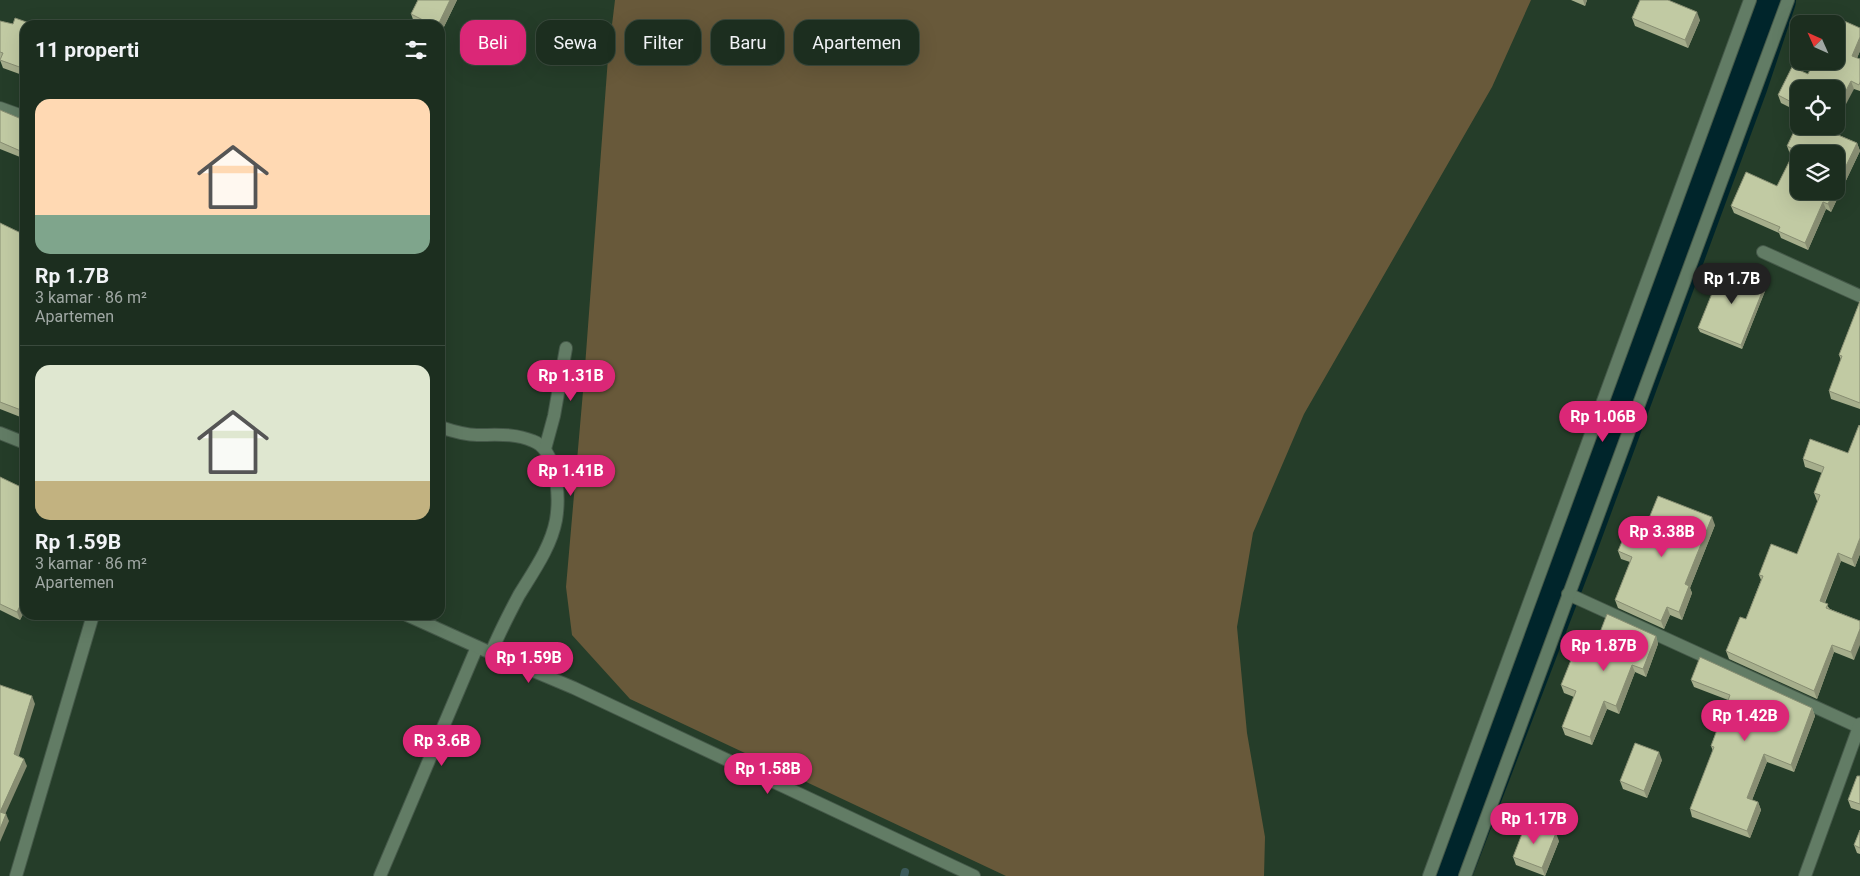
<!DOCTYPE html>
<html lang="id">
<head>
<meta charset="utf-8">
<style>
	:root { --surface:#1c2e1f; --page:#293a2c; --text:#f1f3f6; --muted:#a0a8a4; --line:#3a4a3d; --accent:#db2777 }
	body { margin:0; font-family:Roboto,sans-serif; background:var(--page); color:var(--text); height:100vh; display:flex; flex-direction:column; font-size:19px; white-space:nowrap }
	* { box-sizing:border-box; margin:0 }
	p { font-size:16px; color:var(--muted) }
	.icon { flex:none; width:28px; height:28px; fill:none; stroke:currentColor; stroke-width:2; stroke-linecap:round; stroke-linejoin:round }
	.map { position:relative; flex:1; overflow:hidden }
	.details { position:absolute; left:20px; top:20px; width:425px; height:600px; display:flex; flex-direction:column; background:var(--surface); border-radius:15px; box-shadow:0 5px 20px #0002,0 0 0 1px var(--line) }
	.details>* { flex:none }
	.hud { position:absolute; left:460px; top:20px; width:475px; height:45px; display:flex; gap:10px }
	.needle { width:32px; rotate:315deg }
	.tools { position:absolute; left:1790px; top:15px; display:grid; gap:10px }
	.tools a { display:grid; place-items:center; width:55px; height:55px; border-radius:10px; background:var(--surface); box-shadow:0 5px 20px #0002,0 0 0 1px var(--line); font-size:25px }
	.price { position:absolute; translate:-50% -42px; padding:0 11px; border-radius:18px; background:var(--accent); color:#fff; font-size:16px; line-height:32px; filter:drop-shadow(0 1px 2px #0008) }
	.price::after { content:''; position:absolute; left:50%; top:30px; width:15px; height:11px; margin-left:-8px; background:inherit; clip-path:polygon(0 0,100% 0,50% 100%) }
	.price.current { background:#222; color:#fff }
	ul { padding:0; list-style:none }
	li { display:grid; align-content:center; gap:10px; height:265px; padding:0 15px }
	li+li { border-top:1px solid var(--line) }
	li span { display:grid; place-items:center; height:155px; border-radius:15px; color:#555 }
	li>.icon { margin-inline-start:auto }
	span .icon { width:90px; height:90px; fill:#fffc; stroke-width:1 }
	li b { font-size:21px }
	h2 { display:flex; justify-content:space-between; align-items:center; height:60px; padding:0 15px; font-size:21px }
	.pill { padding:0 18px; border-radius:15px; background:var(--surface); box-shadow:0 5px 20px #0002,0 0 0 1px var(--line); font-size:18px; line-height:45px }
	.pill.current { background:var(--accent); color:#fff }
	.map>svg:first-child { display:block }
	.green { fill:#68593a }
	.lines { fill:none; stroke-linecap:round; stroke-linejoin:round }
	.stream { stroke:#3c5a5b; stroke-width:8 }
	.river { stroke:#00252b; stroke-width:46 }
	.minor-casing { stroke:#455949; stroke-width:14 }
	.tertiary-casing { stroke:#455949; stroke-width:14 }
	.minor { stroke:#627c65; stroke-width:12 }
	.tertiary { stroke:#627c65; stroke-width:12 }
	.wall { fill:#a6ae8c }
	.shaded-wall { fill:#878d72 }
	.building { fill:#c1caa3; stroke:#878d72 }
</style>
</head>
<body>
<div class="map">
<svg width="1860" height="876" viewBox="0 0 1860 876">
	<rect width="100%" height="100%" fill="#253d29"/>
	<!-- green -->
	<path class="green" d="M 615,0 L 1531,0 L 1492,87 L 1304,414 L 1253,533 L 1237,627 L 1247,733 L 1265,837 L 1264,876 L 1006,876 L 630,699 L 572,635 L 566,587 L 584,380 L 608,58 Z"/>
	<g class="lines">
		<!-- stream -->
		<path class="stream" d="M 904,876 L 905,872"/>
		<!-- river -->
		<path class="river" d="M 1448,876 L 1573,550 L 1745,84 L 1773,0"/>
		<defs>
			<g id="minor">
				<path d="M 0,108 L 25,117"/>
				<path d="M 1763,252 L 1860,296"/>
				<path d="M 440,427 C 452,431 465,435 477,435 C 497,435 514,433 533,441 C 544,445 550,457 553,467 C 558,485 559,502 556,520 C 551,547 533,572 519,595 C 509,614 499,633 491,653"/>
				<path d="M 545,449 L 554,416 L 566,348"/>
				<path d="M 1568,594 L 1859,727"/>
				<path d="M 16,876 L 93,615"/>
				<path d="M 380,876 L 477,647"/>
				<path d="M 1429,876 L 1750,0"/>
				<path d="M 1465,876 L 1788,0"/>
				<path d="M 1805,876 L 1860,724"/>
			</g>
			<g id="tertiary">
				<path d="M 0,433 L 25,443"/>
				<path d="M 407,615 L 491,653 L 574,688 L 974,876"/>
			</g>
		</defs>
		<!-- minor casing -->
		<use href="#minor" class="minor-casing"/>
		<!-- tertiary casing -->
		<use href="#tertiary" class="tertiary-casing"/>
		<!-- minor -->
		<use href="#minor" class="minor"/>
		<!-- tertiary -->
		<use href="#tertiary" class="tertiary"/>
	</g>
	<!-- wall -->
	<g class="wall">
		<path d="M 418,0 L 457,0 L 440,35 L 440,25 L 420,25 L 414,22 L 411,14 Z"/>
		<path d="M 1571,0 L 1587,0 L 1585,6 Z"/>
		<path d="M 1632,18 L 1700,20 L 1688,48 L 1635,26 Z"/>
		<path d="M 0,21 L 13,24 L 25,25 L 25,76 L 3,68 L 0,60 Z"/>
		<path d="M 1860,28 L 1860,51 L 1857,58 L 1860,59 L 1860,91 L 1854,89 L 1799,89 L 1799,112 L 1781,103 L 1778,95 L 1808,74 Z"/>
		<path d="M 0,110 L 19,118 L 25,116 L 25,159 L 0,149 Z"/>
		<path d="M 1832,132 L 1857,143 L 1860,151 L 1831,212 L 1826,209 L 1808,250 L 1781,238 L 1779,233 L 1734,213 L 1731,206 L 1777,186 L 1793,155 L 1790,154 L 1787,146 Z"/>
		<path d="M 0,223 L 25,235 L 25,414 L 23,418 L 0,409 Z"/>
		<path d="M 1767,286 L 1742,349 L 1700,332 L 1698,328 Z"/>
		<path d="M 1860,301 L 1860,409 L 1831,399 L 1829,391 L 1841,360 L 1839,355 Z"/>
		<path d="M 1860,426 L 1860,554 L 1855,567 L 1841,561 L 1825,603 L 1830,609 L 1860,621 L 1854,660 L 1834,652 L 1817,699 L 1729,659 L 1726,651 L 1746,619 L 1761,580 L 1759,575 L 1797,554 L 1818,501 L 1817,501 L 1814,493 L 1822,473 L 1805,467 L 1803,459 L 1848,453 Z"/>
		<path d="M 0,477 L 25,489 L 25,610 L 20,620 L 0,610 Z"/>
		<path d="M 1715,525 L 1690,588 L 1692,593 L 1682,620 L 1670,615 L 1664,629 L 1618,608 L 1615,600 L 1630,562 L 1621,559 L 1618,551 L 1643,533 Z"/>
		<path d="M 1656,636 L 1658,644 L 1646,677 L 1635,672 L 1619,714 L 1607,709 L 1592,745 L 1565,735 L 1562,727 L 1574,697 L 1564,693 L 1561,685 L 1591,656 Z"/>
		<path d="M 1691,680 L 1812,708 L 1815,716 L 1794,772 L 1767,762 L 1752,800 L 1758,802 L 1761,810 L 1750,838 L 1692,817 L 1690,809 L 1713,751 L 1711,746 L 1728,700 L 1694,687 Z"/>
		<path d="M 1662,760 L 1647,798 L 1623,789 L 1620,781 Z"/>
		<path d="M 1860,776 L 1860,811 L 1851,808 L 1848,800 Z"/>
		<path d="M 1860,830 L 1860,854 L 1857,853 L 1854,845 Z"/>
		<path d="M 1559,841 L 1545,876 L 1516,865 L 1513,857 Z"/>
	</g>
	<!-- shaded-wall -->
	<g class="shaded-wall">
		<path d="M 450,0 L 457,0 L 440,35 L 440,25 L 438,25 Z"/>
		<path d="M 1583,0 L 1587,0 L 1585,6 Z"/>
		<path d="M 1697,12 L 1700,20 L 1688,48 L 1685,40 Z"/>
		<path d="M 1860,37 L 1860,51 L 1855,63 L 1852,56 Z"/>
		<path d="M 1851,81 L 1854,89 L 1836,123 L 1836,110 Z"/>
		<path d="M 1828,126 L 1835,126 L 1829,138 L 1826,130 Z"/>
		<path d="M 1857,143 L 1860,151 L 1831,212 L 1828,204 L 1834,191 L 1836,191 L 1836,187 Z"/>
		<path d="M 1823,202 L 1826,209 L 1808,250 L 1805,243 Z"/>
		<path d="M 1766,282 L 1767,286 L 1742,349 L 1741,345 Z"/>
		<path d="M 22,406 L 25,414 L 23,418 L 21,410 Z"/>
		<path d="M 1712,517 L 1715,525 L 1690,588 L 1692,593 L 1682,620 L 1679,612 L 1685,584 Z"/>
		<path d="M 25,531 L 25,545 L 22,538 Z"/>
		<path d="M 1860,538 L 1860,554 L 1855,567 L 1852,559 Z"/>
		<path d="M 1838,553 L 1841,561 L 1822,609 L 1820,601 Z"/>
		<path d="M 25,596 L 25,610 L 20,620 L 17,612 Z"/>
		<path d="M 1667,607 L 1670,615 L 1664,629 L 1661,621 Z"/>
		<path d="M 1860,629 L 1860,645 L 1854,660 L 1851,652 Z"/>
		<path d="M 1656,636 L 1658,644 L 1646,677 L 1643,669 Z"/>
		<path d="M 1832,645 L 1834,652 L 1817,699 L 1814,691 Z"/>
		<path d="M 1632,665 L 1635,672 L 1619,714 L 1616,706 Z"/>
		<path d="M 32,696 L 35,704 L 17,762 L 14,754 Z"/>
		<path d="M 1604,701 L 1607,709 L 1592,745 L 1590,737 Z"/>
		<path d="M 1812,708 L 1815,716 L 1794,772 L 1791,765 Z"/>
		<path d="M 1659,752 L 1662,760 L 1647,798 L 1644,791 Z"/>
		<path d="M 1764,754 L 1767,762 L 1750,805 L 1747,798 Z"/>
		<path d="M 24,759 L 27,766 L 3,819 L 0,812 Z"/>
		<path d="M 1758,802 L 1761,810 L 1750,838 L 1747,831 Z"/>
		<path d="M 6,814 L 9,821 L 0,842 L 0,829 Z"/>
		<path d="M 1556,833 L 1559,841 L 1545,876 L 1542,868 Z"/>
	</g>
	<!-- building -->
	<g class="building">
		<path d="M 418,0 L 450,0 L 438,25 L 433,25 L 411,14 Z"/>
		<path d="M 1640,0 L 1668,0 L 1697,12 L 1685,40 L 1632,18 Z"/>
		<path d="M 1833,16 L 1860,28 L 1860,37 L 1852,56 L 1860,59 L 1860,82 L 1859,85 L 1851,81 L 1836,110 L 1836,89 L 1799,89 L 1799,106 L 1778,95 L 1792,67 L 1808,74 L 1814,61 L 1836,61 L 1836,24 L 1830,24 Z"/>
		<path d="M 15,18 L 35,25 L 25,25 L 25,69 L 0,60 L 3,53 L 0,52 L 0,21 L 13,24 Z"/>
		<path d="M 0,110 L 19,118 L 25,116 L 25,153 L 0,142 Z"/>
		<path d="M 1799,121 L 1799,126 L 1828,126 L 1826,130 L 1857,143 L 1836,187 L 1836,154 L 1799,154 L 1799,191 L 1834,191 L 1828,204 L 1823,202 L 1805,243 L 1778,231 L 1780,227 L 1731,206 L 1746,172 L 1777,186 L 1795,150 L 1787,146 Z"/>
		<path d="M 0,223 L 25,235 L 25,408 L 22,406 L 21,410 L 0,402 Z"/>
		<path d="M 1723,266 L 1766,282 L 1741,345 L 1698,328 Z"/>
		<path d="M 1860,301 L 1860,403 L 1829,391 L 1842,356 L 1839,355 Z"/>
		<path d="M 1859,425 L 1860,426 L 1860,538 L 1852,559 L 1838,553 L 1820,601 L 1828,604 L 1826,608 L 1860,621 L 1860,629 L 1851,652 L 1832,645 L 1814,691 L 1726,651 L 1740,617 L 1746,619 L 1763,576 L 1759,575 L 1771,544 L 1797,554 L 1820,495 L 1814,493 L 1824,467 L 1803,459 L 1810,439 L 1848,453 Z"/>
		<path d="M 0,477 L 25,489 L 25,531 L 22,538 L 25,539 L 25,596 L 17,612 L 0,604 Z"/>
		<path d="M 1658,496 L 1712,517 L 1685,584 L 1689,586 L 1679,612 L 1667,607 L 1661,621 L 1615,600 L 1632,557 L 1618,551 L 1628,527 L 1643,533 Z"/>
		<path d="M 1607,614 L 1656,636 L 1643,669 L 1632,665 L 1616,706 L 1604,701 L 1590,737 L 1562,727 L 1576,691 L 1561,685 L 1575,650 L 1591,656 Z"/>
		<path d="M 1700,657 L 1812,708 L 1791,765 L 1764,754 L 1747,798 L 1758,802 L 1747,831 L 1690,809 L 1714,747 L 1711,746 L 1730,695 L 1691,680 Z"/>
		<path d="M 0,685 L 32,696 L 14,754 L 24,759 L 0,812 L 6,814 L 0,829 Z"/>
		<path d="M 1635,743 L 1659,752 L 1644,791 L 1620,781 Z"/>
		<path d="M 1857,776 L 1860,776 L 1860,804 L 1848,800 Z"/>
		<path d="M 1527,821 L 1556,833 L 1542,868 L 1513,857 Z"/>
		<path d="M 1860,830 L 1860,848 L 1854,845 Z"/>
	</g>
</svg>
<div class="tools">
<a><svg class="needle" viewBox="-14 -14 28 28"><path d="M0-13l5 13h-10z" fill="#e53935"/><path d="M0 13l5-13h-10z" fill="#a0a8a4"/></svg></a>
<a><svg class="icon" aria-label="locate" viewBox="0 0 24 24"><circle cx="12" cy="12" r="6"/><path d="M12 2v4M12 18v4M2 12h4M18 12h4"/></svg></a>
<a><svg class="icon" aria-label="layers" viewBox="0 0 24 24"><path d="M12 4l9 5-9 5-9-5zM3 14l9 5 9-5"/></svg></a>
</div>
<b class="price current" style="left:1732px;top:305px">Rp 1.7B</b>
<b class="price" style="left:571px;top:402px">Rp 1.31B</b>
<b class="price" style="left:1603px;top:443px">Rp 1.06B</b>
<b class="price" style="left:571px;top:497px">Rp 1.41B</b>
<b class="price" style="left:1662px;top:558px">Rp 3.38B</b>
<b class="price" style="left:1604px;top:672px">Rp 1.87B</b>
<b class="price" style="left:529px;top:684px">Rp 1.59B</b>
<b class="price" style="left:1745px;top:742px">Rp 1.42B</b>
<b class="price" style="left:442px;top:767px">Rp 3.6B</b>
<b class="price" style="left:768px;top:795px">Rp 1.58B</b>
<b class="price" style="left:1534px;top:845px">Rp 1.17B</b>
<div class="hud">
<a class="pill current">Beli</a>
<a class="pill">Sewa</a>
<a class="pill">Filter</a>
<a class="pill">Baru</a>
<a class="pill">Apartemen</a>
</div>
<section class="details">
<h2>11 properti<svg class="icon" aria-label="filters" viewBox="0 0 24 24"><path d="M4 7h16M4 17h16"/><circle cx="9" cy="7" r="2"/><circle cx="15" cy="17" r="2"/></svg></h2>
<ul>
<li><span style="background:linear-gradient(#ffd9b3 75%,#7fa58c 0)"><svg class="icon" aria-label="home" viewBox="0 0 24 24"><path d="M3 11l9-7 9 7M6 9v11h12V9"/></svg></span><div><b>Rp 1.7B</b><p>3 kamar · 86 m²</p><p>Apartemen</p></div></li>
<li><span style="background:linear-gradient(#dfe7d0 75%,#c2b280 0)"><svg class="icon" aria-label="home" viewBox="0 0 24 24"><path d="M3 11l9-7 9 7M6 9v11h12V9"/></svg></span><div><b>Rp 1.59B</b><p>3 kamar · 86 m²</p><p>Apartemen</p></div></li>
</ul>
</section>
</div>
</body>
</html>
